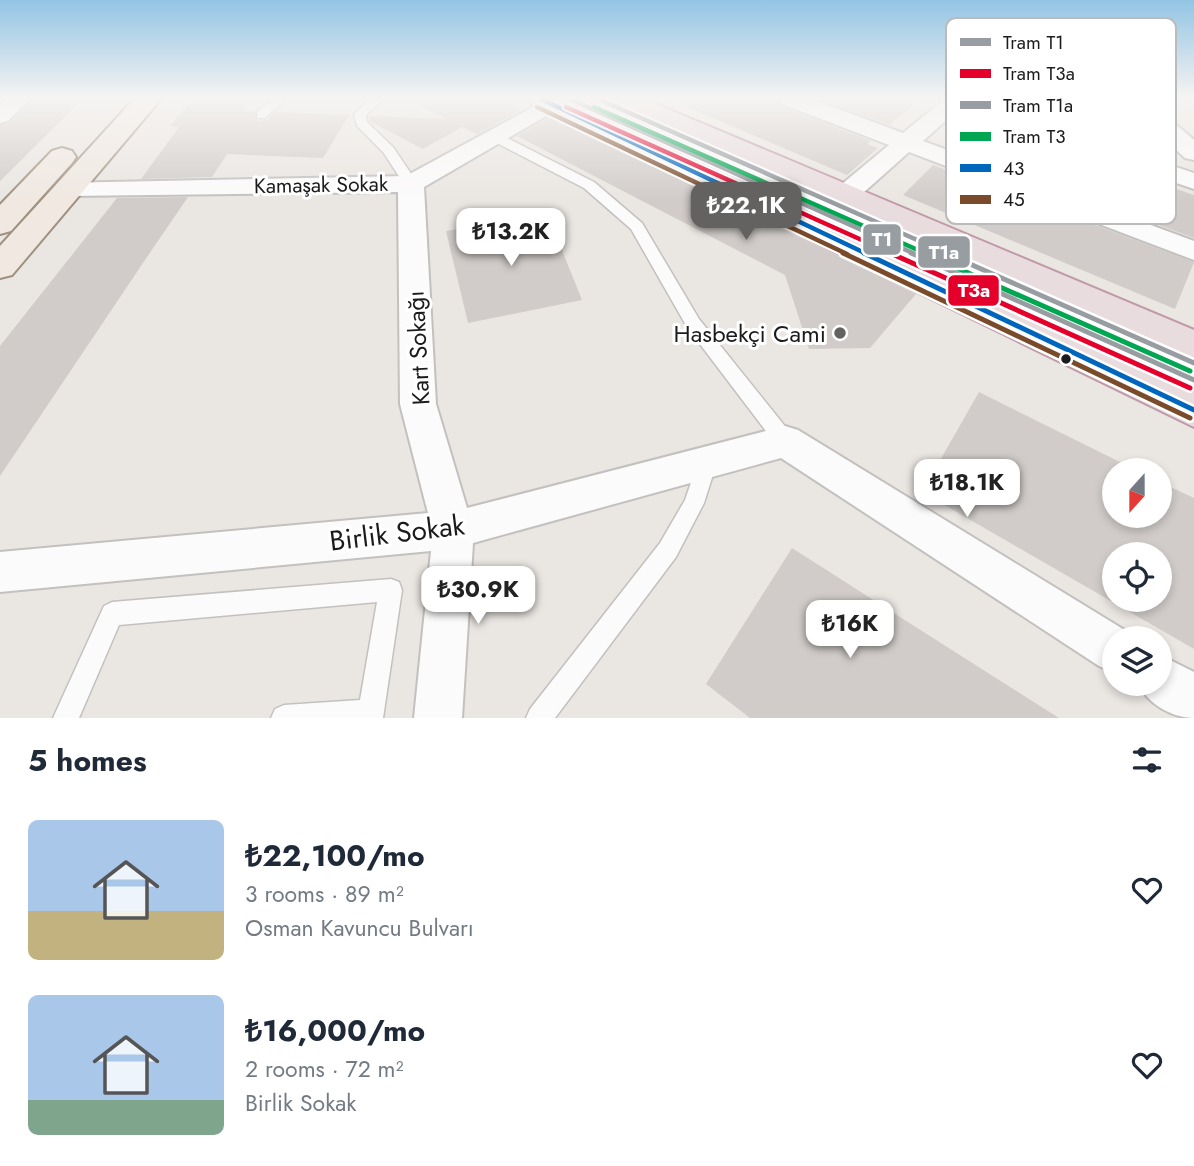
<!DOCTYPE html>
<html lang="en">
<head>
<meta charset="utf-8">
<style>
	:root { --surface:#fff; --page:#f6f6f7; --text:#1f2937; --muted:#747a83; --accent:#636261 }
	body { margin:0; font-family:Jost,sans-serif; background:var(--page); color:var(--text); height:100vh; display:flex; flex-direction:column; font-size:26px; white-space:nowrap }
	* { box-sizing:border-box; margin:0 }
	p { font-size:23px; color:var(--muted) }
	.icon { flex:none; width:38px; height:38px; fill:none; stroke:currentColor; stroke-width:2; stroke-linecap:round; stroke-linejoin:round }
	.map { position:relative; height:718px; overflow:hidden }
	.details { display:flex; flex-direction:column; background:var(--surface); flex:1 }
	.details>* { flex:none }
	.needle { width:46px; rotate:201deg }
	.fabs { position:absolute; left:1102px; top:458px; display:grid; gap:14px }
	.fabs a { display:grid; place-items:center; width:70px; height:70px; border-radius:50%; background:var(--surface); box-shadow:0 4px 10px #0003; font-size:35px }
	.price { position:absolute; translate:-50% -60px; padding:0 16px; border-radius:14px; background:#fff; color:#222; font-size:23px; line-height:46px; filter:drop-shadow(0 2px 4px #0008) }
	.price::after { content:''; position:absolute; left:50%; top:42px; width:21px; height:16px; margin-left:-10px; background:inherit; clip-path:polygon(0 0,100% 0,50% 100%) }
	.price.selected { background:var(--accent); color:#fff }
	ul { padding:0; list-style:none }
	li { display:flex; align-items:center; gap:21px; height:175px; padding:0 28px }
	li span { display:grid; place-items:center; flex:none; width:196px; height:140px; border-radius:10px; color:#555 }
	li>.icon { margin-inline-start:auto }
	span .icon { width:84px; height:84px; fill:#fffc; stroke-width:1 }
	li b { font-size:30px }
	h2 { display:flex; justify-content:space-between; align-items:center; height:84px; padding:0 28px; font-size:30px }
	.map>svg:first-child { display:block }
	.building { fill:#d1ccc9; fill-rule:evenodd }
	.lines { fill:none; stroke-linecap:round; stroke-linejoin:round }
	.lane-casing { stroke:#c2c1bf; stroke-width:3 }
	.street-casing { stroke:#c2c1bf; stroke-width:4 }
	.primary-casing { stroke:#9f9180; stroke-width:4 }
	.highway-casing { stroke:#c09aa8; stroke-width:4 }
	.lane { fill:#fcfbfb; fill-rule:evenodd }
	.street { fill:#fcfbfb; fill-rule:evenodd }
	.primary { fill:#f0e8e1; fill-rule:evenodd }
	.highway { fill:#e9dcdf; fill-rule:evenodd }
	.bus-1-far1-casing { stroke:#fff; stroke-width:9 }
	.bus-1-casing { stroke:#fff; stroke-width:10 }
	.bus-2-far1-casing { stroke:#fff; stroke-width:9 }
	.bus-2-casing { stroke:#fff; stroke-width:10 }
	.bus-1-far1 { stroke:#0065bd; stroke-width:4.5 }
	.bus-1 { stroke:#0065bd; stroke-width:5 }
	.bus-2-far1 { stroke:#7a4b2a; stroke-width:4.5 }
	.bus-2 { stroke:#7a4b2a; stroke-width:5 }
	.tram-1-far1-casing { stroke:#fff; stroke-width:9 }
	.tram-1-casing { stroke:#fff; stroke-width:10 }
	.tram-2-far1-casing { stroke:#fff; stroke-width:9 }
	.tram-2-casing { stroke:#fff; stroke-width:10 }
	.tram-3-far1-casing { stroke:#fff; stroke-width:9 }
	.tram-3-casing { stroke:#fff; stroke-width:10 }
	.tram-4-far1-casing { stroke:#fff; stroke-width:9 }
	.tram-4-casing { stroke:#fff; stroke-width:10 }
	.tram-1-far1 { stroke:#989da1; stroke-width:4.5 }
	.tram-1 { stroke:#989da1; stroke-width:5 }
	.tram-2-far1 { stroke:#e4002b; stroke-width:4.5 }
	.tram-2 { stroke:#e4002b; stroke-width:5 }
	.tram-3-far1 { stroke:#989da1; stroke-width:4.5 }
	.tram-3 { stroke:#989da1; stroke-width:5 }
	.tram-4-far1 { stroke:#00a651; stroke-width:4.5 }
	.tram-4 { stroke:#00a651; stroke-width:5 }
	.poi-dot { fill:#636261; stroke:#fff; stroke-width:2.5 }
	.bus-dot { fill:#1b1b1b; stroke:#fff; stroke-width:2.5 }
	.labels { text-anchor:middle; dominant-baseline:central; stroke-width:6; stroke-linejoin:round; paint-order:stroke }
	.far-street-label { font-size:21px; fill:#1b1b1b; stroke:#fff }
	.poi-label { font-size:24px; fill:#1b1b1b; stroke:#fff; text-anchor:end }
	.street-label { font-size:24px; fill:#1b1b1b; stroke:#fff }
	.near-street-label { font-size:28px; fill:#1b1b1b; stroke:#fff }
	.key { fill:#fff; stroke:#bbb; stroke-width:2 }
	.key-label { font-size:19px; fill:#1b1b1b }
	.line-badge { stroke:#fff; stroke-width:2.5 }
	.badge-label { font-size:19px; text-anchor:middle; font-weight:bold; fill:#fff }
</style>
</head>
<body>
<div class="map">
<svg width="1194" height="718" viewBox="0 0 1194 718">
	<rect width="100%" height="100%" fill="#eae6e2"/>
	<!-- building -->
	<g class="building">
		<path d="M 33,99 L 83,99 L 0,181 L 0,125 L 10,123 Z"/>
		<path d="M 193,99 L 251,99 L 242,111 L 255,112 L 257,121 L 267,120 L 275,112 L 349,115 L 323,158 L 227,154 L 212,177 L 141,179 L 179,127 L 170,126 Z"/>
		<path d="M 407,99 L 501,99 L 522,110 L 477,134 L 462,127 L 423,149 L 369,121 L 369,116 L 446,119 Z"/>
		<path d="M 668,99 L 777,99 L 781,106 L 871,141 L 867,144 L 878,148 L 847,175 Z"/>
		<path d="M 819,99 L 920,99 L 889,125 Z"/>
		<path d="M 551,116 L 916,294 L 870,348 L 809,349 L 785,275 L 517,136 Z"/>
		<path d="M 933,165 L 1194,262 L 1175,309 L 903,195 Z"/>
		<path d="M 1120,169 L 1194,195 L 1194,238 L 1097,202 Z"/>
		<path d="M 188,197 L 147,257 L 0,476 L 0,346 L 117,198 Z"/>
		<path d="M 547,213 L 582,300 L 468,323 L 446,231 Z"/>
		<path d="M 979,392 L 1138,471 L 1115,471 L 1115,516 L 1160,516 L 1160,482 L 1194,498 L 1194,649 L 922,492 ZM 1115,555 L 1160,555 L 1160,600 L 1115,600 Z"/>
		<path d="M 792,548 L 911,624 L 1059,718 L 750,718 L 706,684 Z"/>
	</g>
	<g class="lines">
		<defs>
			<g id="lane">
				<path d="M 273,99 L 286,99 L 265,118 L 257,118 L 257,112 Z"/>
				<path d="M 370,99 L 383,99 L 366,115 L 367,122 L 393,147 L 418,184 L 416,187 L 406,187 L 383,152 L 357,126 L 354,114 Z"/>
				<path d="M 491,134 L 499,134 L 594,182 L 642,223 L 699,319 L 792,435 L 795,441 L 792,447 L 785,449 L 778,447 L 687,327 L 631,229 L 584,188 L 491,140 Z"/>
				<path d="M 707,454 L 714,456 L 717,462 L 704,503 L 676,557 L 555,718 L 526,718 L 530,709 L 660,543 L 685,500 L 700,456 Z"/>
				<path d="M 391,579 L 399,582 L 402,590 L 383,718 L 271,718 L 275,709 L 284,705 L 360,700 L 377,602 L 119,625 L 79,718 L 53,718 L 104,606 L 112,602 Z"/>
			</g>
			<g id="street">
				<path d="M 6,99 L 30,99 L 8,121 L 0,123 L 0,104 Z"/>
				<path d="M 779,99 L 811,99 L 903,133 L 941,102 L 939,99 L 972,99 L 1194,173 L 1194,189 L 959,109 L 923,141 L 1194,241 L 1194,260 L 909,152 L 854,201 L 836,201 L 832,195 L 836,189 L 889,145 L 782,104 Z"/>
				<path d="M 1122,99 L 1146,99 L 1194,140 L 1194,160 L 1185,158 Z"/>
				<path d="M 546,100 L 557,99 L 565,105 L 424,187 L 436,404 L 467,508 L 785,426 L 798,430 L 1131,634 L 1133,639 L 1115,639 L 1115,673 L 1099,666 L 781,458 L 473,543 L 462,718 L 414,718 L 431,551 L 0,592 L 0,552 L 428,513 L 400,404 L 398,192 L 68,196 L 59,193 L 55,188 L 59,183 L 406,176 Z"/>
				<path d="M 1160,655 L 1194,672 L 1194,718 C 1173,718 1147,704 1139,684 L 1160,684 Z"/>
			</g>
			<g id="primary">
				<path d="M 134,99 L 161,99 L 12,275 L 0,278 L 0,246 Z"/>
				<path d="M 62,148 L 72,151 L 76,157 L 72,163 L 11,231 L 0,234 L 0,205 L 52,151 Z"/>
			</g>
			<g id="highway">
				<path d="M 528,99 L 562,99 L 1194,392 L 1194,427 L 532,104 Z"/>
				<path d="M 609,99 L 644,99 L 1194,330 L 1194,360 L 613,104 Z"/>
			</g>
		</defs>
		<!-- lane casing -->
		<use href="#lane" class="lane-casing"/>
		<!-- street casing -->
		<use href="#street" class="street-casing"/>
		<!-- primary casing -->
		<use href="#primary" class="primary-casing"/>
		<!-- highway casing -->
		<use href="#highway" class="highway-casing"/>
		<!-- lane -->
		<use href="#lane" class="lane"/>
		<!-- street -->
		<use href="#street" class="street"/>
		<!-- primary -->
		<use href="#primary" class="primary"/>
		<!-- highway -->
		<use href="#highway" class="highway"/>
		<defs>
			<path id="bus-1-far1" d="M 541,99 L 867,254"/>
			<path id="bus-1" d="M 864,253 L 1194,410"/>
			<path id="bus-2-far1" d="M 537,107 L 847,254"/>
			<path id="bus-2" d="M 843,253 L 1190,418"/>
		</defs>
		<!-- bus-1-far1 casing -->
		<use href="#bus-1-far1" class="bus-1-far1-casing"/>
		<!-- bus-1 casing -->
		<use href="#bus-1" class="bus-1-casing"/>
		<!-- bus-2-far1 casing -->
		<use href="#bus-2-far1" class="bus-2-far1-casing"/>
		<!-- bus-2 casing -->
		<use href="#bus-2" class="bus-2-casing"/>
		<!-- bus-1-far1 -->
		<use href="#bus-1-far1" class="bus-1-far1"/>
		<!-- bus-1 -->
		<use href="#bus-1" class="bus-1"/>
		<!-- bus-2-far1 -->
		<use href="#bus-2-far1" class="bus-2-far1"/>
		<!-- bus-2 -->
		<use href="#bus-2" class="bus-2"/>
		<defs>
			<path id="tram-1-far1" d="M 570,99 L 915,254"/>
			<path id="tram-1" d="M 911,253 L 1194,380"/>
			<path id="tram-2-far1" d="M 566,107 L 893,254"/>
			<path id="tram-2" d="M 890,253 L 1190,388"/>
			<path id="tram-3-far1" d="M 598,99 L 949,254"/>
			<path id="tram-3" d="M 945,253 L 1194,363"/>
			<path id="tram-4-far1" d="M 594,107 L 927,254"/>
			<path id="tram-4" d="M 923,253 L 1190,371"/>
		</defs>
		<!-- tram-1-far1 casing -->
		<use href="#tram-1-far1" class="tram-1-far1-casing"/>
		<!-- tram-1 casing -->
		<use href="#tram-1" class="tram-1-casing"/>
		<!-- tram-2-far1 casing -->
		<use href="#tram-2-far1" class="tram-2-far1-casing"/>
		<!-- tram-2 casing -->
		<use href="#tram-2" class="tram-2-casing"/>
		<!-- tram-3-far1 casing -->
		<use href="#tram-3-far1" class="tram-3-far1-casing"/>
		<!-- tram-3 casing -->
		<use href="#tram-3" class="tram-3-casing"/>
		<!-- tram-4-far1 casing -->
		<use href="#tram-4-far1" class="tram-4-far1-casing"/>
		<!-- tram-4 casing -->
		<use href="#tram-4" class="tram-4-casing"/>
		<!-- tram-1-far1 -->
		<use href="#tram-1-far1" class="tram-1-far1"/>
		<!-- tram-1 -->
		<use href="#tram-1" class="tram-1"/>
		<!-- tram-2-far1 -->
		<use href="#tram-2-far1" class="tram-2-far1"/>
		<!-- tram-2 -->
		<use href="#tram-2" class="tram-2"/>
		<!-- tram-3-far1 -->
		<use href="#tram-3-far1" class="tram-3-far1"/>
		<!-- tram-3 -->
		<use href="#tram-3" class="tram-3"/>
		<!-- tram-4-far1 -->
		<use href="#tram-4-far1" class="tram-4-far1"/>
		<!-- tram-4 -->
		<use href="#tram-4" class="tram-4"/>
	</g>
	<!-- sky -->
	<linearGradient id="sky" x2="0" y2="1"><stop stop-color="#93c4e4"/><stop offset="0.49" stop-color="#f6f4f2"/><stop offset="1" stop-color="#f6f4f2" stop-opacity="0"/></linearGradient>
	<rect width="1194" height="200" fill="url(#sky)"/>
	<!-- markers -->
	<circle class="poi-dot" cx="840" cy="333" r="7"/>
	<circle class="bus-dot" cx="1066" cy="359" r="6"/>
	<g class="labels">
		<!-- far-street labels -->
		<g class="far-street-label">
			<text transform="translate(321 185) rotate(-1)">Kamaşak Sokak</text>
		</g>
		<!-- poi labels -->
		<g class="poi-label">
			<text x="826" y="333">Hasbekçi Cami</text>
		</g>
		<!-- street labels -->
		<g class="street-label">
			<text transform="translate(418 348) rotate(-93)">Kart Sokağı</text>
		</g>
		<!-- near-street labels -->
		<g class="near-street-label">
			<text transform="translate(397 533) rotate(-7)">Birlik Sokak</text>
		</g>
	</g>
	<!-- legend -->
	<rect x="946" y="18" width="230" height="206" rx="10" class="key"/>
	<rect x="960" y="38" width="31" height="8" fill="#989da1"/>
	<rect x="960" y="69" width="31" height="9" fill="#e4002b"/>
	<rect x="960" y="101" width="31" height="8" fill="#989da1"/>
	<rect x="960" y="132" width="31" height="9" fill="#00a651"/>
	<rect x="960" y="164" width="31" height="8" fill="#0065bd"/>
	<rect x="960" y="195" width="31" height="9" fill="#7a4b2a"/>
	<g class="key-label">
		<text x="1003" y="49">Tram T1</text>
		<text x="1003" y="80">Tram T3a</text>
		<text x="1003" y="112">Tram T1a</text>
		<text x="1003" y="143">Tram T3</text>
		<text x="1003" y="175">43</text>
		<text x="1003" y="206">45</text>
	</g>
	<g class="line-badge">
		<rect x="862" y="223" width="40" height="33" rx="7" fill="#989da1"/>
		<rect x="917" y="235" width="54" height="34" rx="7" fill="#989da1"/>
		<rect x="947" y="274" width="53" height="33" rx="7" fill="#e4002b"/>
	</g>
	<g class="badge-label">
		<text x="882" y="246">T1</text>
		<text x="944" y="259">T1a</text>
		<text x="974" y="297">T3a</text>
	</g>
</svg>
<div class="fabs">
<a><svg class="needle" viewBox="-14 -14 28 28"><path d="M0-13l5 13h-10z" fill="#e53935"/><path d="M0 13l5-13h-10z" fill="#747a83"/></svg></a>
<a><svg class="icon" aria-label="locate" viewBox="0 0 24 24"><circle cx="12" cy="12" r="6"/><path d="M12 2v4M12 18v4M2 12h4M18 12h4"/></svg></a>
<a><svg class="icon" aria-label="layers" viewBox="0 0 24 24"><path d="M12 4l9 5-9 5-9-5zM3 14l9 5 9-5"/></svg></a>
</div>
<b class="price selected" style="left:746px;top:242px">₺22.1K</b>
<b class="price" style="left:511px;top:268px">₺13.2K</b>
<b class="price" style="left:967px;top:519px">₺18.1K</b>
<b class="price" style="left:478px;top:626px">₺30.9K</b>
<b class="price" style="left:850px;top:660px">₺16K</b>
</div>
<section class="details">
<h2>5 homes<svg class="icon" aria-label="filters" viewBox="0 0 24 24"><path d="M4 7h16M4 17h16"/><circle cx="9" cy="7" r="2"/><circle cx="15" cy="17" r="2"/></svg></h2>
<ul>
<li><span style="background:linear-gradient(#a9c7e8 65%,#c2b280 0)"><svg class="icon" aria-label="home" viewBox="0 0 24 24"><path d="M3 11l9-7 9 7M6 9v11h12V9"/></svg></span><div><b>₺22,100/mo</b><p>3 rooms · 89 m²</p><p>Osman Kavuncu Bulvarı</p></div><svg class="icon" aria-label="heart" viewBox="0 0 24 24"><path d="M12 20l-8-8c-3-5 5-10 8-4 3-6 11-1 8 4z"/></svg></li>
<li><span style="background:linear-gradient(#a9c7e8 75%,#7fa58c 0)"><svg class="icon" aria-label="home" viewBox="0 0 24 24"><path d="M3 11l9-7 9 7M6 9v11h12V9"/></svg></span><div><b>₺16,000/mo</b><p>2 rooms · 72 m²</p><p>Birlik Sokak</p></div><svg class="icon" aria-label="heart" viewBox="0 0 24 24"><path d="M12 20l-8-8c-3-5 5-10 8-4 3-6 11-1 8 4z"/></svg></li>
</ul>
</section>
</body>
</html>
